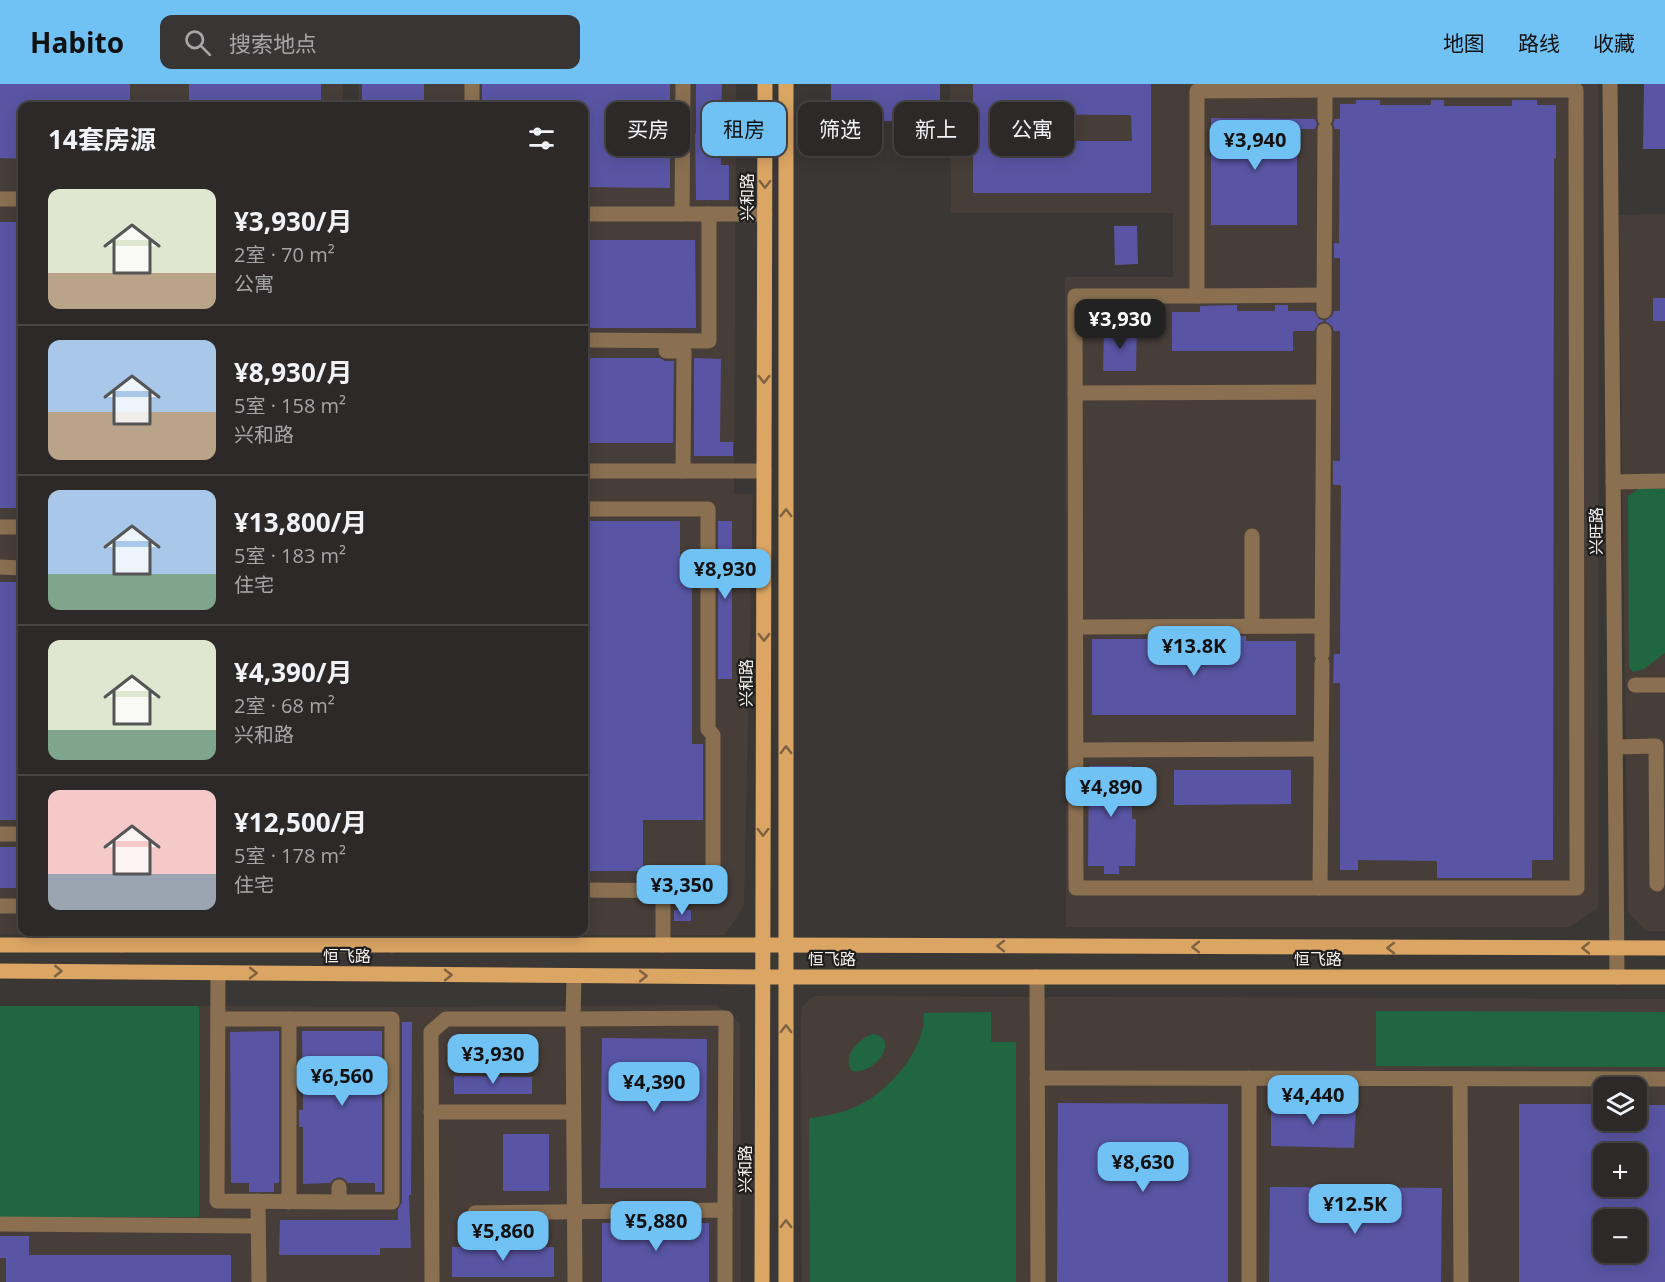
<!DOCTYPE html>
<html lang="zh">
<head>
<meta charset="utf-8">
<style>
	:root { --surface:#2c2928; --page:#383534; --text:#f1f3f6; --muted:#a6a6a8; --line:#484545; --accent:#70c1f4 }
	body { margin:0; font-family:"Open Sans","Noto Sans SC",sans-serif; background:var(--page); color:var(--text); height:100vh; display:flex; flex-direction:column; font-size:22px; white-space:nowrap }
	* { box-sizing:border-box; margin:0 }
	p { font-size:20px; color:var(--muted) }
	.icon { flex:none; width:33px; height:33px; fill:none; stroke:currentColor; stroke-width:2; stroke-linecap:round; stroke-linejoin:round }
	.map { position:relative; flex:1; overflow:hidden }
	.sheet { position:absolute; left:18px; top:18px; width:570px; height:834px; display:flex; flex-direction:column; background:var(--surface); border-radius:12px; box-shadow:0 3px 15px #0003,0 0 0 2px var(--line) }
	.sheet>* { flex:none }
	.top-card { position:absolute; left:606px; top:18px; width:570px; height:54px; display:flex; gap:12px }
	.fabs { position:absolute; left:1593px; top:993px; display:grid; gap:12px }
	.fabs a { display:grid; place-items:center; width:54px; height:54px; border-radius:12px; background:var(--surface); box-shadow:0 3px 15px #0003,0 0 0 2px var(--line); font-size:30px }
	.price { position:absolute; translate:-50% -51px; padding:0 14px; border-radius:12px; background:var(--accent); color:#111; font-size:20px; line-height:39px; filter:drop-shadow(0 2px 3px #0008) }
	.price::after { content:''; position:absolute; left:50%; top:36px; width:18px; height:14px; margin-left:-9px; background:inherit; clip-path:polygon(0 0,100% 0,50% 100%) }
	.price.current { background:#222; color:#fff }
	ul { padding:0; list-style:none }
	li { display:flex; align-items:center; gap:18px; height:150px; padding:0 30px }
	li+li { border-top:2px solid var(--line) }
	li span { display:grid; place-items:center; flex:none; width:168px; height:120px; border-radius:12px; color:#555 }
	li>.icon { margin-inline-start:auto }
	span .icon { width:72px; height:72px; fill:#fffc; stroke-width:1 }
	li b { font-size:26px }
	h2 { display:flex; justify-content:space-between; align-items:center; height:72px; padding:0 30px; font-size:26px }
	.pill { padding:0 21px; border-radius:12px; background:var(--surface); box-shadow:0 3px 15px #0003,0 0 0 2px var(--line); font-size:21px; line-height:54px }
	.pill.current { background:var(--accent); color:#111 }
	header { display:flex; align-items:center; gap:36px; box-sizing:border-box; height:84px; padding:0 30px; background:var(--accent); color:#111 }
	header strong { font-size:28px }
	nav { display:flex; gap:33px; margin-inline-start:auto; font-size:21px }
	.search { width:420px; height:54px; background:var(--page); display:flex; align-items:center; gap:15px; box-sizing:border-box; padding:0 21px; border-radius:12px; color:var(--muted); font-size:22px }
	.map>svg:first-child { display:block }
	.built { fill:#483e39; fill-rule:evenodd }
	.green { fill:#206640 }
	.building { fill:#5955a4; fill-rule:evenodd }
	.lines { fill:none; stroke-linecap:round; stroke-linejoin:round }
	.minor { stroke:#8a7051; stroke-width:15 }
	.major { stroke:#dba664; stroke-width:15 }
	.oneway { stroke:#7e6241 }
	.labels { text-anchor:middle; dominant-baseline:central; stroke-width:4.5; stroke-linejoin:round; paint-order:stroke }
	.street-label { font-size:16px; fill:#f4f2f1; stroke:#201f1e }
</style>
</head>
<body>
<header>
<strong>Habito</strong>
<div class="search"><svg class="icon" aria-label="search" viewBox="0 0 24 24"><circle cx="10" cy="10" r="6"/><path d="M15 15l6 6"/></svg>搜索地点</div>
<nav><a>地图</a><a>路线</a><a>收藏</a></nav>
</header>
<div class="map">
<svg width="1665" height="1198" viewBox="0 0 1665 1198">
	<rect width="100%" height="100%" fill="#3b3735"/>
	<!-- built -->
	<g class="built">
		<path d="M 0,0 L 343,0 L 343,22 L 22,22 L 22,848 L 584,848 L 584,22 L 359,22 L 359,0 L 736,0 L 734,410 L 753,410 L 744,822 L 725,851 L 0,850 Z"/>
		<path d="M 950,0 L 1598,0 L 1598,824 L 1569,843 L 1066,843 L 1065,193 L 1173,193 L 1173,129 L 951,129 Z"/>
		<path d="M 1665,130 L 1665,847 L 1646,847 L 1628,828 L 1619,131 Z"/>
		<path d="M 814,912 L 1665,915 L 1665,1198 L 802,1198 L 801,939 L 802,923 ZM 1604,1004 L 1636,1004 L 1636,1036 L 1604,1036 ZM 1604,1070 L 1636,1070 L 1636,1102 L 1604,1102 ZM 1604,1136 L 1636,1136 L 1636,1168 L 1604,1168 Z"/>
		<path d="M 717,921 L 740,939 L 741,1198 L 0,1198 L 0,1133 L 198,1133 L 199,922 L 415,923 Z"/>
	</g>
	<!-- green -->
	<g class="green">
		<path d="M 1640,404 L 1665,405 L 1665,569 L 1644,585 L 1633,588 L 1629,583 L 1628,412 Z"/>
		<rect x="0" y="922" width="199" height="211"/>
		<path d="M 1376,927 L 1665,928 L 1665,983 L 1376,982 Z"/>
		<path d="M 991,928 L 991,958 L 1016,958 L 1016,1198 L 810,1198 L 809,1034 C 828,1032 847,1028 863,1019 C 887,1007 916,974 922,947 C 924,941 924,935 924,929 Z"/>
		<path d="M 873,950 C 902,955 874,991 852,987 C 841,973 859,954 873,950 Z"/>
	</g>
	<!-- building -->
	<g class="building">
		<path d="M 0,0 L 130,0 L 130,22 L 22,22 L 22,75 L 0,74 Z"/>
		<path d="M 189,0 L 321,0 L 321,18 L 316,22 L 189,22 Z"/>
		<rect x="362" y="0" width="62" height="22"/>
		<path d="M 482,0 L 670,0 L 670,104 L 584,103 L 584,22 L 482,22 Z"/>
		<path d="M 696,0 L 722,0 L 721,33 L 720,33 L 721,81 L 729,81 L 729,116 L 696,116 L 695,49 L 696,49 Z"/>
		<rect x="831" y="0" width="109" height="37"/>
		<path d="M 973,0 L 1151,0 L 1151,109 L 973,109 ZM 993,30 L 1131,31 L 1132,57 L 993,57 Z"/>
		<path d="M 1644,0 L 1665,0 L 1665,65 L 1643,65 Z"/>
		<path d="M 1356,16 L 1380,16 L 1380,21 L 1431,21 L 1431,16 L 1444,16 L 1444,22 L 1512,22 L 1512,16 L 1537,16 L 1537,21 L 1556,21 L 1556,74 L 1554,74 L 1553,776 L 1532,776 L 1532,794 L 1437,794 L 1437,777 L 1358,776 L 1358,786 L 1340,786 L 1340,599 L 1333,599 L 1334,570 L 1340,570 L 1341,401 L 1333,401 L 1333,377 L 1340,377 L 1340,247 L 1334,247 L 1332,242 L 1325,237 L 1319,239 L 1314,247 L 1293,247 L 1293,267 L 1172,267 L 1172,228 L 1200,228 L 1200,222 L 1237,221 L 1237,227 L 1275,227 L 1275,221 L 1288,221 L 1288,227 L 1314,227 L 1319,235 L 1325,237 L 1332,232 L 1334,227 L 1340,227 L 1340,174 L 1334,174 L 1334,159 L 1339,159 L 1340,45 L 1335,45 L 1333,40 L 1335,35 L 1340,35 L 1340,20 L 1356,20 Z"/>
		<path d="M 1211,34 L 1315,35 L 1317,40 L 1315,45 L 1297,45 L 1297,141 L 1211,141 Z"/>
		<rect x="0" y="138" width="22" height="286"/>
		<path d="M 1114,142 L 1137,142 L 1138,180 L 1115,181 Z"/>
		<path d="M 584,156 L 695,156 L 696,244 L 584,244 Z"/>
		<rect x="1653" y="214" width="12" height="23"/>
		<path d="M 1104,244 L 1137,244 L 1136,287 L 1103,287 Z"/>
		<path d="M 584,274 L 660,274 L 665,277 L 674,277 L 673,359 L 584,359 Z"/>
		<path d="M 694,274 L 721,275 L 720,358 L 733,358 L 733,372 L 694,372 Z"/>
		<path d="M 584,437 L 680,437 L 680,490 L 692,490 L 692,660 L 703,660 L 703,736 L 643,736 L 643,787 L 584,787 Z"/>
		<rect x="718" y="437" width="14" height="158"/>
		<rect x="0" y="498" width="22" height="238"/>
		<path d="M 1229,552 L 1246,552 L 1246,557 L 1296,557 L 1296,631 L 1092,631 L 1092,555 L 1229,555 Z"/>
		<path d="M 1089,682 L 1132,682 L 1132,735 L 1136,735 L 1135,782 L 1119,782 L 1119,790 L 1104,790 L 1104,782 L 1088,782 Z"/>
		<path d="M 1174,686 L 1291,686 L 1291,720 L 1174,721 Z"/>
		<rect x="0" y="763" width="22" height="41"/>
		<rect x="674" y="826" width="17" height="11"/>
		<path d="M 402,938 L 412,938 L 411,1111 L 409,1111 L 411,1164 L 380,1164 L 380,1171 L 279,1171 L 280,1136 L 398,1136 L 398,1125 L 402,1118 Z"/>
		<path d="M 279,947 L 279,1099 L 274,1099 L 274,1108 L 249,1108 L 249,1099 L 231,1099 L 230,948 Z"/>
		<path d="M 302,947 L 382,947 L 382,1108 L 375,1108 L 375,1099 L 348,1099 L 344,1095 L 340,1093 L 334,1095 L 330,1099 L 303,1100 L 303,1043 L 299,1043 L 299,1026 L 303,1026 Z"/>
		<path d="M 602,954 L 707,955 L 706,1104 L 600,1104 Z"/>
		<path d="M 454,992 L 532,993 L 532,1010 L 454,1010 Z"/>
		<path d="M 1058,1019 L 1228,1020 L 1228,1198 L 1057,1198 Z"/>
		<path d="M 1271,1020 L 1356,1021 L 1354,1064 L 1271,1062 Z"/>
		<path d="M 1519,1020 L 1604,1020 L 1604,1036 L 1636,1036 L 1636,1021 L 1665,1021 L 1665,1198 L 1519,1198 ZM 1604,1070 L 1636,1070 L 1636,1102 L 1604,1102 ZM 1604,1136 L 1636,1136 L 1636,1168 L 1604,1168 Z"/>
		<rect x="503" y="1050" width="46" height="57"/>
		<path d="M 1270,1103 L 1442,1104 L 1441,1198 L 1269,1198 Z"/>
		<rect x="602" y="1139" width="107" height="59"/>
		<path d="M 0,1152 L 29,1152 L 29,1171 L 231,1171 L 231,1198 L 6,1198 L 6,1174 L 0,1174 Z"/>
		<rect x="452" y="1163" width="102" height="30"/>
	</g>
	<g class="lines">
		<!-- minor -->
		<g class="minor">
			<path d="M 1325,0 L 1325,35"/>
			<path d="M 1610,0 L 1617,893"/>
			<path d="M 1325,6 L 1576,6 L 1577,804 L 1076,804 L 1075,212 L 1197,212 L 1197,7 Z"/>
			<path d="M 472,22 L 472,0"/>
			<path d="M 0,115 L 22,115"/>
			<path d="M 584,130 L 765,130"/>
			<path d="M 682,130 L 683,0"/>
			<path d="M 1197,212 L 1324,211"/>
			<path d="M 1324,227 L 1325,45"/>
			<path d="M 584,256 L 709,257 L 709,130"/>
			<path d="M 666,267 L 684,267 L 683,387"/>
			<path d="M 1075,309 L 1323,308"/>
			<path d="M 584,387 L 764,387"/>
			<path d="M 1613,398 L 1665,397"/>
			<path d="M 584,425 L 708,425 L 708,645 L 713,651 L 713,807 L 584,806"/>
			<path d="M 0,443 L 22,443"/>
			<path d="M 1252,452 L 1252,542"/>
			<path d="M 0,483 L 22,484"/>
			<path d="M 1076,543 L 1322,542"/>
			<path d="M 1322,570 L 1324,247"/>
			<path d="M 1635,601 L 1665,601"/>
			<path d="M 1616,663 L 1656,662 L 1657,800"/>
			<path d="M 1076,666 L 1321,665"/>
			<path d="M 0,750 L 22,750"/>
			<path d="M 1320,804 L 1322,579"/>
			<path d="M 663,807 L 663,861"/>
			<path d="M 0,822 L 22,822"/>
			<path d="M 121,861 L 121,848"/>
			<path d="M 324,861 L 324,848"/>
			<path d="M 392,861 L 393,848"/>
			<path d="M 218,889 L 217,1117 L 339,1118 L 339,1103"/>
			<path d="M 1037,893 L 1038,1198"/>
			<path d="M 218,935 L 392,935 L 392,1118 L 339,1118"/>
			<path d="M 1037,994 L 1665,995"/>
			<path d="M 1249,994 L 1249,1198"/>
			<path d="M 1460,995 L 1461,1198"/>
			<path d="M 431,1028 L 573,1028"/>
			<path d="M 258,1117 L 259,1198"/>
			<path d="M 289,1118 L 289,935"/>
			<path d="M 475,1129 L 725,1126 L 725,1198"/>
			<path d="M 0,1140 L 258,1142"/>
			<path d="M 432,1198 L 431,948 L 446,935 L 573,935 L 574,892"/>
			<path d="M 575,1198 L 573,935 L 726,934 L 725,1126"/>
		</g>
		<!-- major -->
		<g class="major">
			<path d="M 786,0 L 786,1198"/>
			<path d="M 0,861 L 763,861 L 1665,864"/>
			<path d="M 0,887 L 764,893 L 1665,893"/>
			<path d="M 762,1198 L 765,0"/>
		</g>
	</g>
	<!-- one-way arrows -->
	<defs><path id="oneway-chevron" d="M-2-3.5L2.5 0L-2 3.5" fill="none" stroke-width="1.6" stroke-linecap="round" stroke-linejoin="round" transform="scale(1.5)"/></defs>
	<g class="oneway">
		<use href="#oneway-chevron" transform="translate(765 100) rotate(90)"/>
		<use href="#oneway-chevron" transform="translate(764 295) rotate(90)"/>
		<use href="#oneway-chevron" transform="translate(786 429) rotate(-90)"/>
		<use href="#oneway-chevron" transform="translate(764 553) rotate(90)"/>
		<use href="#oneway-chevron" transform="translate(786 666) rotate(-90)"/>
		<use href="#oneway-chevron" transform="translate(763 748) rotate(90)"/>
		<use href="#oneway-chevron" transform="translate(1001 862) rotate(-180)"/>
		<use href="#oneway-chevron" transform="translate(1196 863) rotate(-180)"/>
		<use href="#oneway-chevron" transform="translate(1391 864) rotate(-180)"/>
		<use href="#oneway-chevron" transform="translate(1586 864) rotate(-180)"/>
		<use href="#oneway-chevron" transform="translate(58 887) rotate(1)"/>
		<use href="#oneway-chevron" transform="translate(253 889)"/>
		<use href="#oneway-chevron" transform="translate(448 891)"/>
		<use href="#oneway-chevron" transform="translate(643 892)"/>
		<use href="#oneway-chevron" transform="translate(786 945) rotate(-90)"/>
		<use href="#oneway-chevron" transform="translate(786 1140) rotate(-90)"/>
	</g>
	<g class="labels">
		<!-- street labels -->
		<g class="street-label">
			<text transform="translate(747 113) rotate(-90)">兴和路</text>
			<text transform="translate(1596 447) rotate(-90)">兴旺路</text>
			<text transform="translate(746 599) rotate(-90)">兴和路</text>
			<text x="347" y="872">恒飞路</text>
			<text x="832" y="875">恒飞路</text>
			<text x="1318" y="875">恒飞路</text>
			<text transform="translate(745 1085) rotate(-90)">兴和路</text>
		</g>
	</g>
</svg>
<div class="fabs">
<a><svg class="icon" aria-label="layers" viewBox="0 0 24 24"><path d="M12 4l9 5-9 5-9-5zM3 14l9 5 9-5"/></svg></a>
<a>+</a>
<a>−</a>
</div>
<b class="price" style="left:1255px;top:87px">¥3,940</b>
<b class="price current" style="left:1120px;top:266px">¥3,930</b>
<b class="price" style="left:725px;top:516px">¥8,930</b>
<b class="price" style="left:1194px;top:593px">¥13.8K</b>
<b class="price" style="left:1111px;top:734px">¥4,890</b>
<b class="price" style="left:682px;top:832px">¥3,350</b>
<b class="price" style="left:493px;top:1001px">¥3,930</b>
<b class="price" style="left:342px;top:1023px">¥6,560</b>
<b class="price" style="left:654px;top:1029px">¥4,390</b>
<b class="price" style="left:1313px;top:1042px">¥4,440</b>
<b class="price" style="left:1143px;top:1109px">¥8,630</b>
<b class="price" style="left:1355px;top:1151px">¥12.5K</b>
<b class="price" style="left:656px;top:1168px">¥5,880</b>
<b class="price" style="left:503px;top:1178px">¥5,860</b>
<div class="top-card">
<a class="pill">买房</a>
<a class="pill current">租房</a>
<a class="pill">筛选</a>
<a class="pill">新上</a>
<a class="pill">公寓</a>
</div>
<section class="sheet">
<h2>14套房源<svg class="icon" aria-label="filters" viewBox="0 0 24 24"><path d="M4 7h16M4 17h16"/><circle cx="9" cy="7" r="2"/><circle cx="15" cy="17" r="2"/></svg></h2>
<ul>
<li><span style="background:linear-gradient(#dfe7d0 70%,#b9a48a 0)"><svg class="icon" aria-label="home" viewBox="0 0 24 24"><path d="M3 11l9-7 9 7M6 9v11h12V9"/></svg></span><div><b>¥3,930/月</b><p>2室 · 70 m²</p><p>公寓</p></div></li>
<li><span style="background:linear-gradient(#a9c7e8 60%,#b9a48a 0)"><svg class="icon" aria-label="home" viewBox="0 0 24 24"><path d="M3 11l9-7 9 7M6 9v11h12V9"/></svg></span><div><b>¥8,930/月</b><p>5室 · 158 m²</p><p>兴和路</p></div></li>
<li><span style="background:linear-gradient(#a9c7e8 70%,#7fa58c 0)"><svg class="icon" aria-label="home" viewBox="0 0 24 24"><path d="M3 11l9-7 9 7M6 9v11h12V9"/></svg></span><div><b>¥13,800/月</b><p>5室 · 183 m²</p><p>住宅</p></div></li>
<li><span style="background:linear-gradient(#dfe7d0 75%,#7fa58c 0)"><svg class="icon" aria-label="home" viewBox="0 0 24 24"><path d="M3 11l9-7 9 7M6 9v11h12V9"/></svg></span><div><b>¥4,390/月</b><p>2室 · 68 m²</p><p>兴和路</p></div></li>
<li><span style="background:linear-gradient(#f6c9c9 70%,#9aa5b1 0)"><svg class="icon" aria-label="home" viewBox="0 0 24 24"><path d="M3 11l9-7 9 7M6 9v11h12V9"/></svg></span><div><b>¥12,500/月</b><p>5室 · 178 m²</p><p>住宅</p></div></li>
</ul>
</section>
</div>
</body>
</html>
